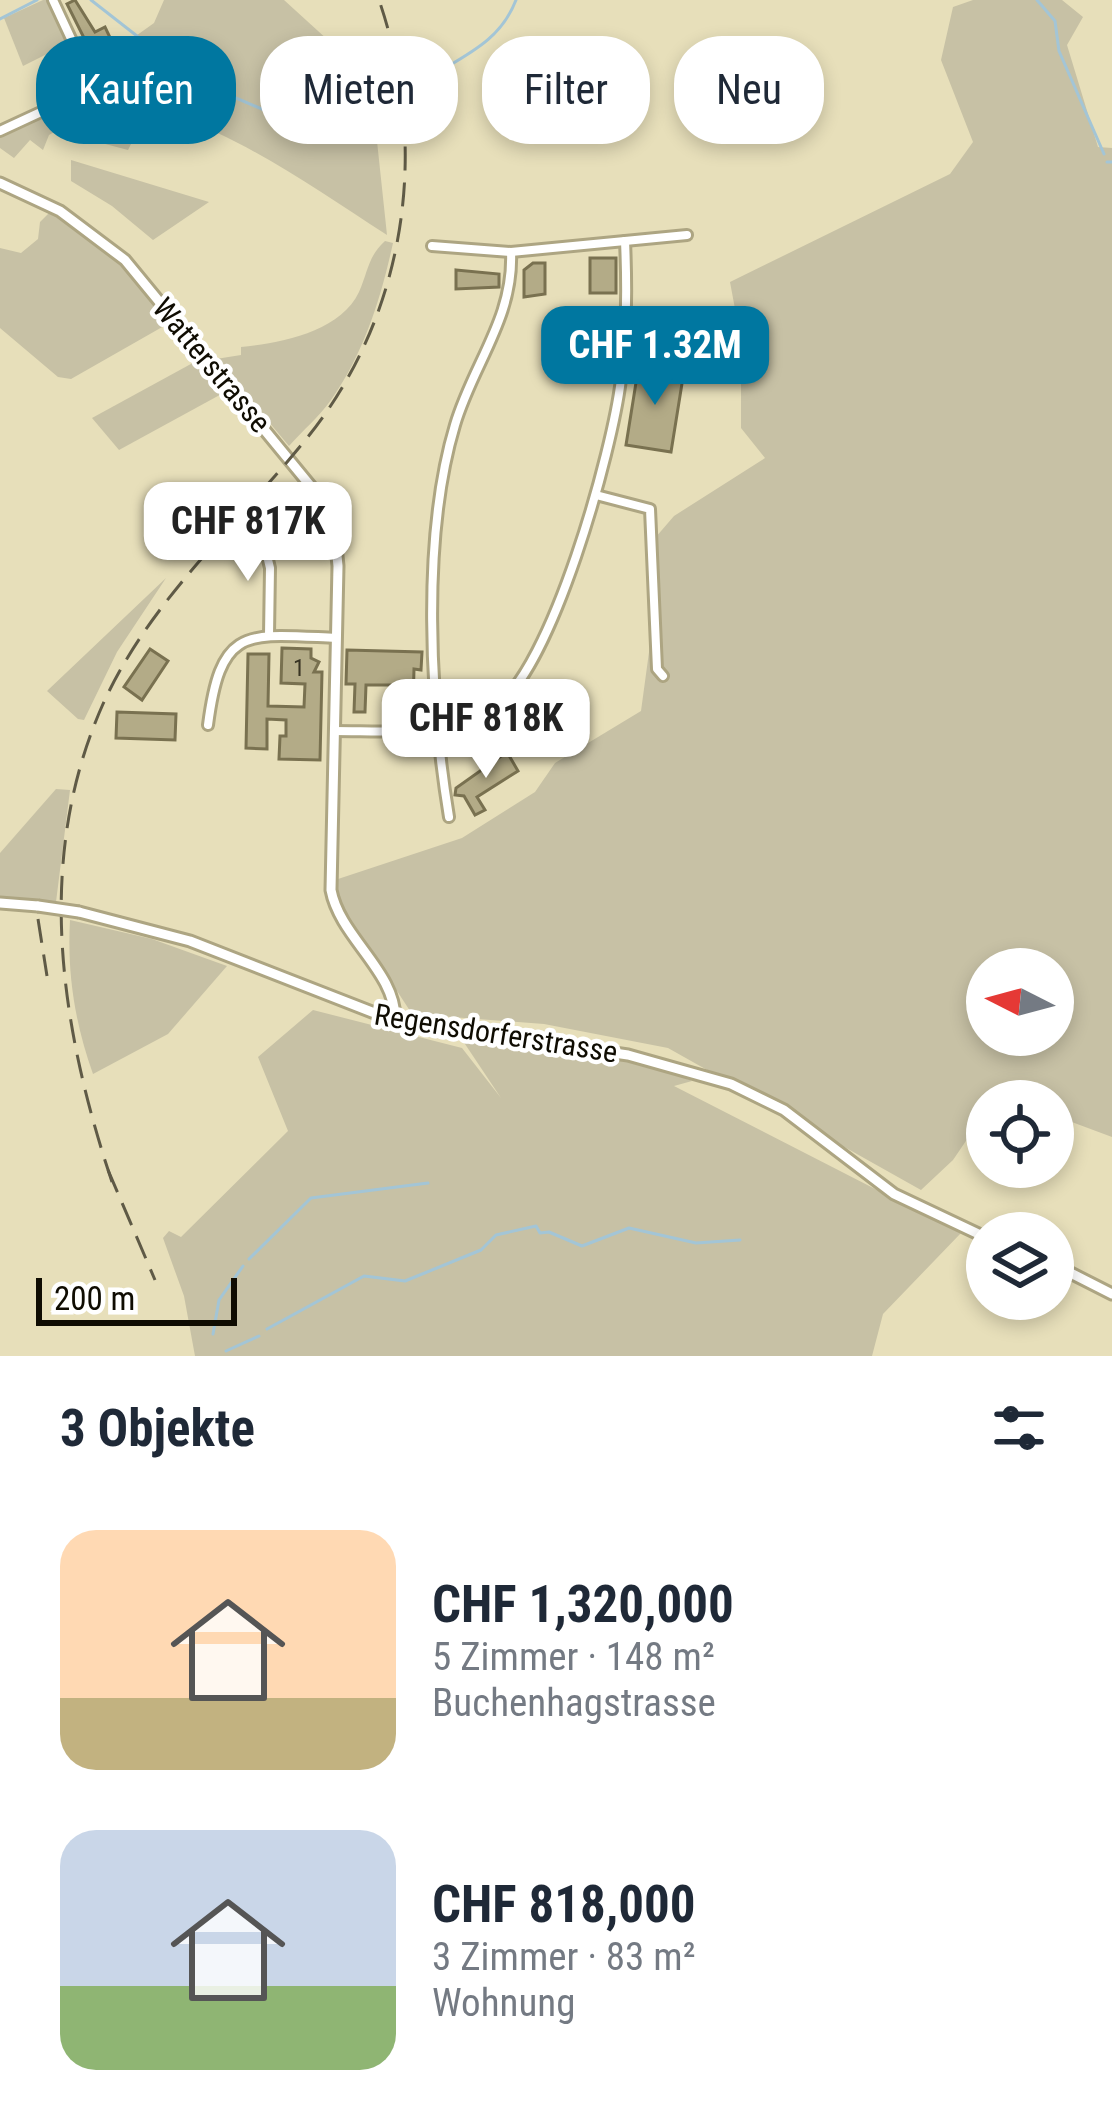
<!DOCTYPE html>
<html lang="de">
<head>
<meta charset="utf-8">
<style>
	:root { --surface:#fff; --page:#f2f2f3; --text:#1f2937; --muted:#747a83; --accent:#0077a0 }
	body { margin:0; font-family:"Roboto Condensed",sans-serif; background:var(--page); color:var(--text); height:100vh; display:flex; flex-direction:column; font-size:45px; white-space:nowrap }
	* { box-sizing:border-box; margin:0 }
	p { font-size:39px; color:var(--muted) }
	.icon { flex:none; width:66px; height:66px; fill:none; stroke:currentColor; stroke-width:2; stroke-linecap:round; stroke-linejoin:round }
	.map { position:relative; height:1356px; overflow:hidden }
	.details { display:flex; flex-direction:column; background:var(--surface); flex:1 }
	.details>* { flex:none }
	.hud { position:absolute; left:36px; top:36px; width:1041px; height:108px; display:flex; gap:24px }
	.needle { width:78px; rotate:276deg }
	.fabs { position:absolute; left:966px; top:948px; display:grid; gap:24px }
	.fabs a { display:grid; place-items:center; width:108px; height:108px; border-radius:50%; background:var(--surface); box-shadow:0 6px 18px #0003; font-size:60px }
	.scale { position:absolute; left:36px; bottom:30px; width:201px; box-sizing:border-box; padding-left:12px; border:6px solid #0f0c02; border-top:0; font-size:33px; line-height:42px; white-space:nowrap; color:#0f0c02; -webkit-text-stroke:9px #fff; paint-order:stroke }
	.price { position:absolute; translate:-50% -102px; padding:0 27px; border-radius:24px; background:#fff; color:#222; font-size:39px; line-height:78px; filter:drop-shadow(0 3px 6px #0008) }
	.price::after { content:''; position:absolute; left:50%; top:72px; width:36px; height:27px; margin-left:-18px; background:inherit; clip-path:polygon(0 0,100% 0,50% 100%) }
	.price.on { background:var(--accent); color:#fff }
	ul { padding:0; list-style:none }
	li { display:flex; align-items:center; gap:36px; height:300px; padding:0 60px }
	li span { display:grid; place-items:center; flex:none; width:336px; height:240px; border-radius:36px; color:#555 }
	li>.icon { margin-inline-start:auto }
	span .icon { width:144px; height:144px; fill:#fffc; stroke-width:1 }
	li b { font-size:51px }
	h2 { display:flex; justify-content:space-between; align-items:center; height:144px; padding:0 60px; font-size:51px }
	.tag { padding:0 42px; border-radius:48px; background:var(--surface); box-shadow:0 6px 18px #0003; font-size:42px; line-height:108px }
	.tag.on { background:var(--accent); color:#fff }
	.map>svg:first-child { display:block }
	.green { fill:#c7c1a5; fill-rule:evenodd }
	.lines { fill:none; stroke-linecap:round; stroke-linejoin:round }
	.stream { stroke:#a3c5d6; stroke-width:3 }
	.building { fill:#b3ab87; stroke:#797150; stroke-width:3 }
	.minor-casing { stroke:#ada582; stroke-width:14 }
	.tertiary-casing { stroke:#ada582; stroke-width:15 }
	.minor { stroke:#fff; stroke-width:8 }
	.tertiary { stroke:#fff; stroke-width:9 }
	.rail { stroke:#5f5a46; stroke-width:3; stroke-dasharray:24 12; stroke-linecap:butt }
	.tertiary-bridge-casing { stroke:#ada582; stroke-width:15; stroke-linecap:butt }
	.tertiary-bridge { stroke:#fff; stroke-width:9 }
	.labels { text-anchor:middle; dominant-baseline:central; stroke-width:9; stroke-linejoin:round; paint-order:stroke }
	.number-label { font-size:24px; fill:#383423 }
	.street-label { font-size:30px; fill:#0f0c02; stroke:#fff }
</style>
</head>
<body>
<div class="map">
<svg width="1112" height="1356" viewBox="0 0 1112 1356">
	<rect width="100%" height="100%" fill="#e7dfba"/>
	<!-- green -->
	<g class="green">
		<path d="M 43,0 L 49,0 L 69,43 L 23,66 L 4,18 Z"/>
		<path d="M 164,0 L 284,0 L 329,41 L 382,39 L 374,113 L 387,235 C 292,174 203,107 89,96 L 85,80 L 142,47 L 133,38 L 154,23 Z"/>
		<path d="M 973,0 L 1062,0 L 1083,17 L 1067,45 L 1098,147 L 1112,148 L 1112,1137 L 1053,1115 L 1053,1101 L 1017,1101 L 999,1094 L 987,1101 L 987,1110 L 953,1160 L 921,1190 L 668,1048 L 544,1024 L 412,1014 L 338,900 L 335,880 L 462,838 L 535,792 L 555,763 L 641,711 L 652,630 L 649,545 L 674,516 L 765,458 L 741,428 L 741,341 L 730,282 L 950,174 L 973,142 L 941,60 L 953,7 ZM 987,969 L 1053,969 L 1053,1035 L 987,1035 Z"/>
		<path d="M 73,99 L 126,102 L 117,134 L 133,140 L 128,150 L 56,131 L 49,135 L 43,150 L 30,140 L 14,158 L 0,148 L 0,134 Z"/>
		<path d="M 71,160 L 209,202 L 153,240 L 112,206 L 71,181 Z"/>
		<path d="M 50,212 L 100,243 L 171,322 L 71,379 L 58,377 L 0,328 L 0,248 L 21,253 L 38,239 L 40,222 Z"/>
		<path d="M 385,241 L 393,243 C 381,298 364,353 331,400 C 317,419 305,428 289,446 L 216,359 L 241,355 L 241,347 C 281,343 340,332 359,292 C 368,272 368,256 385,241 Z"/>
		<path d="M 200,359 L 227,391 L 119,450 L 92,418 Z"/>
		<path d="M 166,578 L 117,652 L 84,720 L 78,719 L 47,691 Z"/>
		<path d="M 56,789 L 70,790 L 56,902 L 0,900 L 0,853 Z"/>
		<path d="M 70,920 L 152,939 L 227,966 L 168,1034 L 93,1074 C 75,1023 67,975 70,920 Z"/>
		<path d="M 313,1010 L 462,1048 L 501,1098 L 463,1041 C 539,1048 622,1050 692,1081 L 674,1086 L 961,1233 L 883,1314 L 872,1356 L 195,1356 L 184,1296 L 163,1238 L 169,1231 L 181,1237 L 288,1131 L 258,1057 Z"/>
	</g>
	<g class="lines">
		<!-- stream -->
		<g class="stream">
			<path d="M 91,0 L 192,79 L 271,113 L 338,117 L 370,107"/>
			<path d="M 1037,0 L 1055,21 L 1059,51 L 1104,154"/>
			<path d="M 0,19 L 37,0"/>
			<path d="M 427,74 L 435,74 C 470,53 501,39 516,0"/>
			<path d="M 1107,162 L 1112,162"/>
			<path d="M 249,1259 L 311,1198 L 428,1183"/>
			<path d="M 267,1329 L 364,1276 L 405,1281 L 481,1250 L 496,1235 L 536,1226 L 540,1233 L 549,1232 L 582,1246 L 629,1228 L 696,1243 L 740,1240"/>
			<path d="M 213,1334 L 219,1300 L 243,1266"/>
			<path d="M 226,1351 L 259,1336"/>
		</g>
	</g>
	<!-- building -->
	<g class="building">
		<path d="M 75,0 L 95,32 L 105,27 L 116,50 L 95,60 L 67,4 Z"/>
		<rect x="590" y="258" width="26" height="35"/>
		<path d="M 533,263 L 545,263 L 545,294 L 524,297 L 524,270 Z"/>
		<path d="M 456,270 L 499,274 L 499,287 L 456,289 Z"/>
		<path d="M 639,364 L 684,371 L 671,452 L 626,445 Z"/>
		<path d="M 282,648 L 311,649 L 311,658 L 319,662 L 314,672 L 322,672 L 320,760 L 279,759 L 280,736 L 286,736 L 286,720 L 267,719 L 267,749 L 246,748 L 248,654 L 269,654 L 268,706 L 304,707 L 305,684 L 281,683 Z"/>
		<path d="M 150,649 L 168,661 L 142,700 L 124,687 Z"/>
		<path d="M 347,650 L 422,652 L 421,670 L 414,669 L 413,707 L 417,713 L 389,715 L 390,685 L 366,685 L 365,712 L 354,712 L 355,684 L 346,684 Z"/>
		<path d="M 117,712 L 176,714 L 175,740 L 116,738 Z"/>
		<path d="M 507,752 L 518,771 L 477,797 L 485,810 L 475,815 L 464,796 L 455,795 L 456,788 Z"/>
	</g>
	<g class="lines">
		<defs>
			<g id="minor">
				<path d="M 0,131 L 69,99 L 82,83 L 80,58 L 53,0"/>
				<path d="M 432,246 L 511,252 L 687,235"/>
				<path d="M 596,495 L 650,509 L 657,669 L 663,676"/>
				<path d="M 260,527 L 270,568 L 269,635"/>
				<path d="M 517,688 L 577,734"/>
				<path d="M 208,725 C 221,625 246,634 336,638"/>
				<path d="M 334,731 C 389,731 446,738 494,708 C 552,671 613,449 621,379 C 627,334 627,286 625,241"/>
				<path d="M 449,817 C 430,701 421,538 455,425 C 473,364 514,318 511,252"/>
			</g>
			<g id="tertiary">
				<path d="M 0,183 L 60,211 L 125,260 L 327,506 L 334,526 L 338,566 L 331,890 C 340,938 397,972 395,1021"/>
				<path d="M 0,903 L 38,906"/>
				<path d="M 79,912 L 190,941 L 395,1021 L 628,1055 L 731,1084 L 784,1110 L 894,1194 L 987,1238"/>
				<path d="M 1053,1264 L 1112,1294"/>
			</g>
		</defs>
		<!-- minor casing -->
		<use href="#minor" class="minor-casing"/>
		<!-- tertiary casing -->
		<use href="#tertiary" class="tertiary-casing"/>
		<!-- minor -->
		<use href="#minor" class="minor"/>
		<!-- tertiary -->
		<use href="#tertiary" class="tertiary"/>
		<!-- rail -->
		<g class="rail">
			<path d="M 38,919 L 47,976"/>
			<path d="M 108,1170 L 155,1280"/>
			<path d="M 112,1182 C 60,1026 34,859 103,704 C 150,600 237,525 307,438 C 407,314 430,148 379,0"/>
		</g>
		<defs>
			<path id="tertiary-bridge" d="M 38,906 L 79,912"/>
		</defs>
		<!-- tertiary-bridge casing -->
		<use href="#tertiary-bridge" class="tertiary-bridge-casing"/>
		<!-- tertiary-bridge -->
		<use href="#tertiary-bridge" class="tertiary-bridge"/>
	</g>
	<g class="labels">
		<!-- number labels -->
		<g class="number-label">
			<text x="299" y="668">1</text>
		</g>
		<!-- street labels -->
		<g class="street-label">
			<text transform="translate(212 365) rotate(50)">Watterstrasse</text>
			<text transform="translate(496 1033) rotate(9)">Regensdorferstrasse</text>
		</g>
	</g>
</svg>
<div class="fabs">
<a><svg class="needle" viewBox="-14 -14 28 28"><path d="M0-13l5 13h-10z" fill="#e53935"/><path d="M0 13l5-13h-10z" fill="#747a83"/></svg></a>
<a><svg class="icon" aria-label="locate" viewBox="0 0 24 24"><circle cx="12" cy="12" r="6"/><path d="M12 2v4M12 18v4M2 12h4M18 12h4"/></svg></a>
<a><svg class="icon" aria-label="layers" viewBox="0 0 24 24"><path d="M12 4l9 5-9 5-9-5zM3 14l9 5 9-5"/></svg></a>
</div>
<div class="scale">200 m</div>
<b class="price on" style="left:655px;top:408px">CHF 1.32M</b>
<b class="price" style="left:248px;top:584px">CHF 817K</b>
<b class="price" style="left:486px;top:781px">CHF 818K</b>
<div class="hud">
<a class="tag on">Kaufen</a>
<a class="tag">Mieten</a>
<a class="tag">Filter</a>
<a class="tag">Neu</a>
</div>
</div>
<section class="details">
<h2>3 Objekte<svg class="icon" aria-label="filters" viewBox="0 0 24 24"><path d="M4 7h16M4 17h16"/><circle cx="9" cy="7" r="2"/><circle cx="15" cy="17" r="2"/></svg></h2>
<ul>
<li><span style="background:linear-gradient(#ffd9b3 70%,#c2b280 0)"><svg class="icon" aria-label="home" viewBox="0 0 24 24"><path d="M3 11l9-7 9 7M6 9v11h12V9"/></svg></span><div><b>CHF 1,320,000</b><p>5 Zimmer · 148 m²</p><p>Buchenhagstrasse</p></div></li>
<li><span style="background:linear-gradient(#c9d6e8 65%,#8fb573 0)"><svg class="icon" aria-label="home" viewBox="0 0 24 24"><path d="M3 11l9-7 9 7M6 9v11h12V9"/></svg></span><div><b>CHF 818,000</b><p>3 Zimmer · 83 m²</p><p>Wohnung</p></div></li>
</ul>
</section>
</body>
</html>
